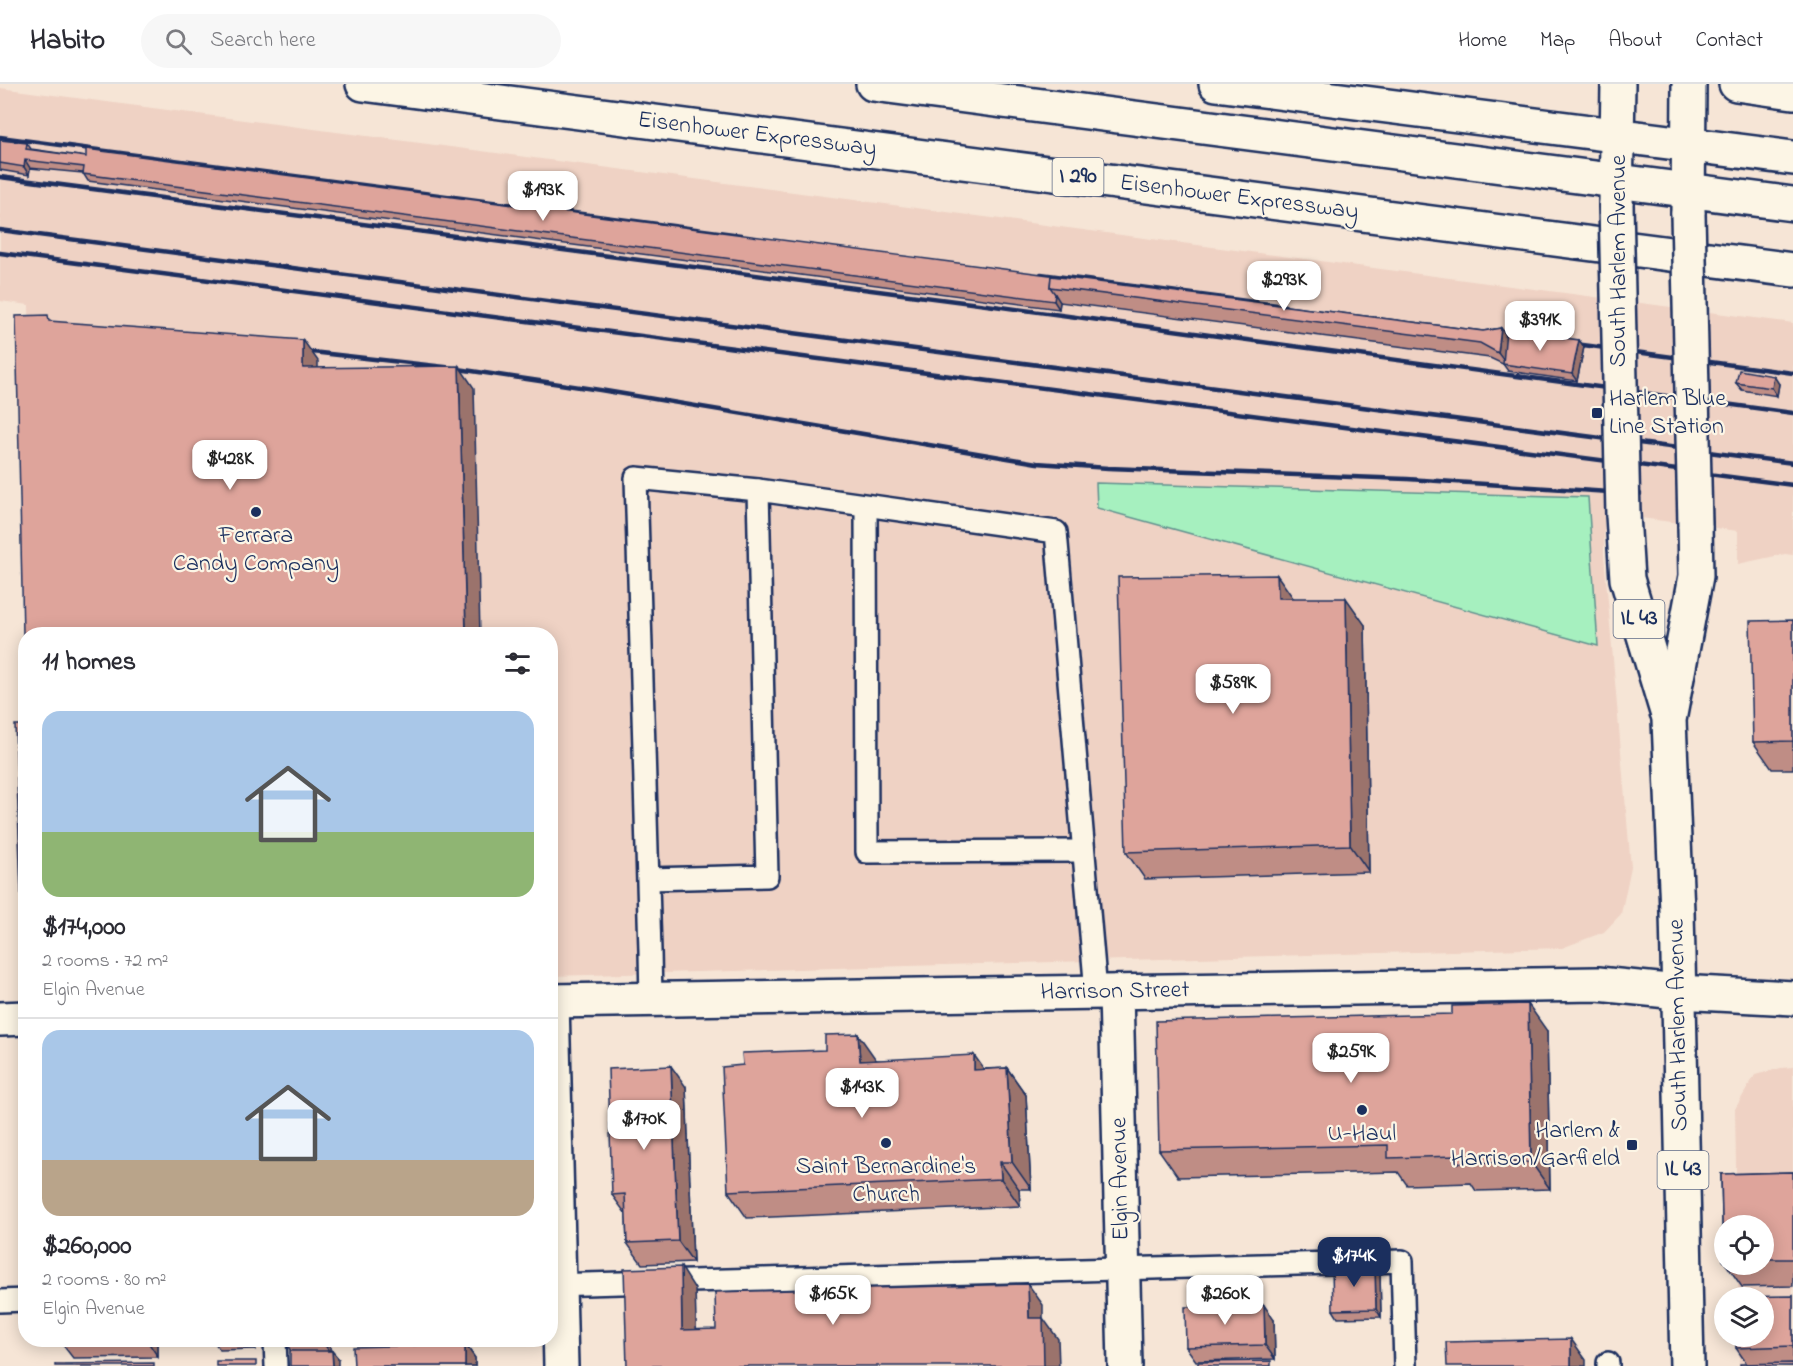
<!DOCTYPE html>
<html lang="en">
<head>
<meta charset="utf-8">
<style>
	:root { --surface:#fff; --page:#f7f7f7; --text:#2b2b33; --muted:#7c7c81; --line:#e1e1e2; --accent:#1b2f5e }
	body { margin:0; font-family:"Indie Flower",sans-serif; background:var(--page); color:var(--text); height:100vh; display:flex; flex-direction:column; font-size:22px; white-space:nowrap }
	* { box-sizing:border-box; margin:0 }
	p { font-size:20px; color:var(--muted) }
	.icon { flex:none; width:33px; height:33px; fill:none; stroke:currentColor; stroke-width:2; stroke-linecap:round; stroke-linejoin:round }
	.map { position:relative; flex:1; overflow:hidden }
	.details { position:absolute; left:18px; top:543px; width:540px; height:720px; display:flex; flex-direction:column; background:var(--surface); border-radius:24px; box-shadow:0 3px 15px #0003 }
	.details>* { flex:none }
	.fabs { position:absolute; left:1714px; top:1131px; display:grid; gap:12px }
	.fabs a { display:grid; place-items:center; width:60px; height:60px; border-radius:50%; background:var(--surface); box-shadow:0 3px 15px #0003; font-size:30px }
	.price { position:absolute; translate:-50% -51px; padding:0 14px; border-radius:12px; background:#fff; color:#222; font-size:20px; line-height:39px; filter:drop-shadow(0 2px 3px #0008) }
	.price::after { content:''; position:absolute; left:50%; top:36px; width:18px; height:14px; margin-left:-9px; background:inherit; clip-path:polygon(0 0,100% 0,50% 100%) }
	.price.on { background:var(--accent); color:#fff }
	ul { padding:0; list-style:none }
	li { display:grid; align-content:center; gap:12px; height:318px; padding:0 24px }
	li+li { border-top:2px solid var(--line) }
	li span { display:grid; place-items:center; height:186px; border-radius:18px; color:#555 }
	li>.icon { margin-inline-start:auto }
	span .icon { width:108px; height:108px; fill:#fffc; stroke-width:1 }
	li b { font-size:26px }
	h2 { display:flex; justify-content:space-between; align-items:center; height:72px; padding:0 24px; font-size:26px }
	header { display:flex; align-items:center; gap:36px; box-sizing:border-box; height:84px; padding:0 30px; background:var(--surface); border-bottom:2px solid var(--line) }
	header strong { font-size:28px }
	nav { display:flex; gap:33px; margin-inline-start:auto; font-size:21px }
	.search { width:420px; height:54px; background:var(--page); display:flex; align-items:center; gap:15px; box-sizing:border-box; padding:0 21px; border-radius:33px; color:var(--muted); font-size:22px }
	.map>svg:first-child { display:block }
	.built { fill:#efd2c4 }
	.green { fill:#a6f0bf; stroke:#60908e; stroke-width:1.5 }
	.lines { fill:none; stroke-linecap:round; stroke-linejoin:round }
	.service-casing { stroke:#1b2f5e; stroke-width:26 }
	.minor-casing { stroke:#1b2f5e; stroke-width:38 }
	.tertiary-casing { stroke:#1b2f5e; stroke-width:38 }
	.primary-casing { stroke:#1b2f5e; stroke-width:38 }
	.motorway-casing { stroke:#1b2f5e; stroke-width:38 }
	.service { stroke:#fcf5e5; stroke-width:21 }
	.minor { stroke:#fcf5e5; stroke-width:33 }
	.tertiary { stroke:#fcf5e5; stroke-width:33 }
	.primary { stroke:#fcf5e5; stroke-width:33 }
	.motorway { stroke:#fcf5e5; stroke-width:33 }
	.rail { stroke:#1b2f5e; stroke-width:4.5 }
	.primary-bridge-casing { stroke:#1b2f5e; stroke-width:38; stroke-linecap:butt }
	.primary-bridge { stroke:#fcf5e5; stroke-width:33 }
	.wall { fill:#bf8d85; stroke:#1b2f5e; stroke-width:1.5 }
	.shaded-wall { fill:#9b736c; stroke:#1b2f5e; stroke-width:1.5 }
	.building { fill:#dea49b; stroke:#1b2f5e; stroke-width:1.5 }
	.poi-dot { fill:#1b2f5e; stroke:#fcf5e5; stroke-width:2 }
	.labels { text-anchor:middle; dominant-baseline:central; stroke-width:4.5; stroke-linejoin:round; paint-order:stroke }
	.shield { fill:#fcf5e5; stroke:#5e6a86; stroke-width:1.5 }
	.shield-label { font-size:22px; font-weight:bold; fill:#1b2f5e }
	.street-label { font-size:24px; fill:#1b2f5e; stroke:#fcf5e5 }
	.poi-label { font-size:24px; fill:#1b2f5e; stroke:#fcf5e5 }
</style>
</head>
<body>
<header>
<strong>Habito</strong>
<div class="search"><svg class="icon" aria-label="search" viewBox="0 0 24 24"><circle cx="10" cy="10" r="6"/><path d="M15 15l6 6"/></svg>Search here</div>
<nav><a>Home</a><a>Map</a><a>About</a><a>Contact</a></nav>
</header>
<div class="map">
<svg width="1793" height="1282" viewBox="0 0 1793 1282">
	<rect width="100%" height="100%" fill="#f6e5d6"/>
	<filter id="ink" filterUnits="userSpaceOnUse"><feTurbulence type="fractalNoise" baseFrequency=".0167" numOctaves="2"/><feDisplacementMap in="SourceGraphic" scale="12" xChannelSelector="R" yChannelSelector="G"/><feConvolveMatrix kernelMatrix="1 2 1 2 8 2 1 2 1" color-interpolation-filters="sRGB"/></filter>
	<g filter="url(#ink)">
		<!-- built -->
		<g class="built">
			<path d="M 0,4 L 1793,239 L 1793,471 L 1785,470 L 1738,480 L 1738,447 L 1604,429 L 1604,471 L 1631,783 L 1621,830 L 1604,848 L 1562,864 L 551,892 L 550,550 L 37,550 L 29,221 L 0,217 Z"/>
			<path d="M 1793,983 L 1793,1282 L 1739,1282 L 1739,1253 L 1764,1252 L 1764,1214 L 1738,1213 L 1738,1181 L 1764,1180 L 1764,1142 L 1737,1141 L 1735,1025 L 1755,991 L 1781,984 Z"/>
		</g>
		<!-- green -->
		<path class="green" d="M 1096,399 L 1588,413 L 1598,562 L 1097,424 Z"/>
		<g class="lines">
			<defs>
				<g id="service">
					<path d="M 758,406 L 1056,448 L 1096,908"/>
					<path d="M 866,422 L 867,768 L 1083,767"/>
					<path d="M 648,795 L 767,792 L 758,406 L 636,394 L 650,867 L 651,916"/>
					<path d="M 550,1201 L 1402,1177 L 1405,1282"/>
					<path d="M 0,1217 L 26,1216"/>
					<path d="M 275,1256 L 276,1282"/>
					<path d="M 1608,1279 L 1608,1282"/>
				</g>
				<g id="minor">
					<path d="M 1116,908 L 1125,1282"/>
					<path d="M 552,917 L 561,1282"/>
				</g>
				<g id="tertiary">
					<path d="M 550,917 L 1598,900 L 1678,908 L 1793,914"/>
					<path d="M 0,935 L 26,934"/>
				</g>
				<g id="primary">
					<path d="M 1616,120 L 1618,0"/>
					<path d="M 1688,130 L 1689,0"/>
					<path d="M 1623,431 L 1627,495 L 1667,628"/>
					<path d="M 1687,1282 L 1677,827 L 1669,636 L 1696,492 L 1695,441"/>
				</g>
				<g id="motorway">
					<path d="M 363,0 L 1793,186"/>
					<path d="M 873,0 L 1793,120"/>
					<path d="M 1216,0 L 1793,74"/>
					<path d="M 1736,0 L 1793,8"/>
				</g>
			</defs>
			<!-- service casing -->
			<use href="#service" class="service-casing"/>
			<!-- minor casing -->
			<use href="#minor" class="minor-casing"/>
			<!-- tertiary casing -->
			<use href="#tertiary" class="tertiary-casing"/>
			<!-- primary casing -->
			<use href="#primary" class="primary-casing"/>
			<!-- motorway casing -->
			<use href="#motorway" class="motorway-casing"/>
			<!-- service -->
			<use href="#service" class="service"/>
			<!-- minor -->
			<use href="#minor" class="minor"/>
			<!-- tertiary -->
			<use href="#tertiary" class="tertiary"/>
			<!-- primary -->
			<use href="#primary" class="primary"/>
			<!-- motorway -->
			<use href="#motorway" class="motorway"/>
			<!-- rail -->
			<g class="rail">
				<path d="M 0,53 L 741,151"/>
				<path d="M 0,93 L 994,222 L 1793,329"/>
				<path d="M 0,146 L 1793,379"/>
				<path d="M 0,169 L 1793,401"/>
				<path d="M 1041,190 L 1285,222"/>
				<path d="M 1568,259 L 1793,289"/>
				<path d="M 294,266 L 445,283 L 600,306 L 1037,379 L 1108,384 L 1407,395 L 1640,410"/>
			</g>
			<defs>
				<g id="primary-bridge">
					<path d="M 1616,120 L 1623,431"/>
					<path d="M 1688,130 L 1695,441"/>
				</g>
			</defs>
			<!-- primary-bridge casing -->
			<use href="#primary-bridge" class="primary-bridge-casing"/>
			<!-- primary-bridge -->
			<use href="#primary-bridge" class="primary-bridge"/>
		</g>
		<!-- wall -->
		<g class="wall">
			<path d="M 0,56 L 27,59 L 31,65 L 86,73 L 1058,193 L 1483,247 L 1501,244 L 1506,251 L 1579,256 L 1584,263 L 1577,297 L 1508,287 L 1503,280 L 1490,274 L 1060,218 L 1059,225 L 88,97 L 83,89 L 30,84 L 29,91 L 0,86 Z"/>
			<path d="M 1736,299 L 1779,300 L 1777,312 L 1742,306 Z"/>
			<path d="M 1293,514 L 1365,541 L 1369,788 L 1145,795 L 1126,768 Z"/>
			<path d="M 1793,536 L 1793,685 L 1772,685 L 1753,658 Z"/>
			<path d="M 1547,947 L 1550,1105 L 1476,1107 L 1471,1099 L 1407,1101 L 1398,1088 L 1178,1093 L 1159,1066 Z"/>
			<path d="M 877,976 L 983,985 L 1007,984 L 1026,1011 L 1031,1105 L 1019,1105 L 1020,1122 L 747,1134 L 728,1107 L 743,981 Z"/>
			<path d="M 686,1003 L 693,1178 L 642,1180 L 627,1159 L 626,1130 L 612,1111 Z"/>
			<path d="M 1793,1088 L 1793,1202 L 1742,1203 L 1726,1180 L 1764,1180 L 1764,1142 L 1725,1142 L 1725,1179 L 1723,1176 L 1721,1090 Z"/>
			<path d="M 1375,1183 L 1380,1190 L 1381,1233 L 1338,1234 L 1333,1226 Z"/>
			<path d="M 1793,1212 L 1793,1282 L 1747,1280 L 1736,1264 Z"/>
			<path d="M 1274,1236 L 1275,1275 L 1196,1277 L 1186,1263 Z"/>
			<path d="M 158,1256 L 158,1273 L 73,1274 L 62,1260 Z"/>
			<path d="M 255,1256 L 255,1265 L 220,1266 L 215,1259 Z"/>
			<path d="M 330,1256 L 330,1267 L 332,1267 L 338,1274 L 291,1267 L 287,1261 Z"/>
			<path d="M 395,1256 L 474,1256 L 474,1261 L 466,1261 L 475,1274 L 475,1282 L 354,1282 L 399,1261 Z"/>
		</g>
		<!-- shaded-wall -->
		<g class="shaded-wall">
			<path d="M 25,76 L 30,84 L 29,91 L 24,83 Z"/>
			<path d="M 1055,210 L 1060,218 L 1059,225 L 1054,217 Z"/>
			<path d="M 1501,244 L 1511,258 L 1507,281 L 1498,269 Z"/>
			<path d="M 303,256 L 318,277 L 318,305 L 303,284 Z"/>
			<path d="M 1579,256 L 1584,263 L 1577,297 L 1572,290 Z"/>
			<path d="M 459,282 L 474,304 L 480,550 L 466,550 Z"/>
			<path d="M 1774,292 L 1779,300 L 1777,312 L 1772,304 Z"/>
			<path d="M 1277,491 L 1296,518 L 1278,514 Z"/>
			<path d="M 1346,514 L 1365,541 L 1369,788 L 1350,761 Z"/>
			<path d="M 1528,920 L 1547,947 L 1550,1105 L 1531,1078 Z"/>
			<path d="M 858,950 L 877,977 L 860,977 Z"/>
			<path d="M 974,971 L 993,998 L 974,986 Z"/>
			<path d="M 671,982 L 686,1003 L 693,1178 L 678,1157 Z"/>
			<path d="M 1007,984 L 1026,1011 L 1031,1105 L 1012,1078 Z"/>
			<path d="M 1000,1078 L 1019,1105 L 1020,1122 L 1001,1095 Z"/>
			<path d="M 681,1183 L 695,1205 L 697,1267 L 682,1246 Z"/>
			<path d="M 1375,1183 L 1380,1190 L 1381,1233 L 1376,1225 Z"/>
			<path d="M 1028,1200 L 1043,1221 L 1043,1234 L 1058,1255 L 1059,1282 L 1044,1282 L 1029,1234 Z"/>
			<path d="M 1264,1221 L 1274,1236 L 1275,1275 L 1265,1261 Z"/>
			<path d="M 1571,1255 L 1586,1276 L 1586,1282 L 1571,1282 Z"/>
			<path d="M 148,1256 L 158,1256 L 158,1273 L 148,1258 Z"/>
			<path d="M 250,1256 L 255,1256 L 255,1265 L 250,1258 Z"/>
			<path d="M 325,1256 L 330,1256 L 330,1269 L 325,1261 Z"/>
			<path d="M 465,1260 L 475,1274 L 475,1282 L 465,1282 Z"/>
			<path d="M 332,1267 L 338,1274 L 338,1282 L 333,1282 Z"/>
		</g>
		<!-- building -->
		<g class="building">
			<path d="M 0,56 L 27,59 L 26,65 L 86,73 L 86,65 L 1057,192 L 1057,193 L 1051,192 L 1050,203 L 1055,210 L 1054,217 L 83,90 L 84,83 L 25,76 L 24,83 L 0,79 Z"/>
			<path d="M 1051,192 L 1483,247 L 1501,244 L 1498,269 L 1480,259 L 1050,203 Z"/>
			<path d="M 48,231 L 49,237 L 303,256 L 303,284 L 459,282 L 466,550 L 26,550 L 26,836 L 22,836 L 15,641 L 25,641 L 16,232 Z"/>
			<path d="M 1506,246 L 1579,256 L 1572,290 L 1503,280 Z"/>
			<path d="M 1739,286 L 1774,292 L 1772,304 L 1736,299 Z"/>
			<path d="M 1277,491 L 1278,514 L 1346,514 L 1350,761 L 1126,768 L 1118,493 Z"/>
			<path d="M 1793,536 L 1793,657 L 1753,658 L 1750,537 Z"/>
			<path d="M 1528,920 L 1531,1078 L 1457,1079 L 1457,1072 L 1388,1074 L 1388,1061 L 1159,1066 L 1156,937 L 1452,930 L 1452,922 Z"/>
			<path d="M 858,950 L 860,977 L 974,971 L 974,986 L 1007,984 L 1012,1078 L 1000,1078 L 1001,1095 L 728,1107 L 722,983 L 743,981 L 742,969 L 825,966 L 825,951 Z"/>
			<path d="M 671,982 L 678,1157 L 627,1159 L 625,1110 L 612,1111 L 608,985 Z"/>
			<path d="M 1793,1088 L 1793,1175 L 1764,1175 L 1764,1142 L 1725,1142 L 1725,1176 L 1723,1176 L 1721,1090 Z"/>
			<path d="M 681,1183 L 682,1246 L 716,1245 L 715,1208 L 1028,1200 L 1029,1234 L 1043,1234 L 1044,1282 L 627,1282 L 624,1185 Z"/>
			<path d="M 1375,1183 L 1376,1225 L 1333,1226 L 1332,1184 Z"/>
			<path d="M 1793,1212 L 1793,1262 L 1736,1264 L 1735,1252 L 1764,1252 L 1764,1214 L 1734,1213 Z"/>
			<path d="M 1264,1221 L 1265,1261 L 1186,1263 L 1185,1223 Z"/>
			<path d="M 1571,1255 L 1571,1282 L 1447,1282 L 1446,1258 Z"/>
			<path d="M 62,1256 L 148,1256 L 148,1258 L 62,1260 Z"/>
			<path d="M 214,1256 L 250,1256 L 250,1258 L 215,1259 Z"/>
			<rect x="287" y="1256" width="38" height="5"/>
			<path d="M 465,1260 L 465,1282 L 354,1282 L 353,1263 Z"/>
			<path d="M 290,1267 L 332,1267 L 333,1282 L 290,1282 Z"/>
			<rect x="216" y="1277" width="40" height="5"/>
			<path d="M 1271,1277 L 1271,1282 L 1198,1282 L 1198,1278 Z"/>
			<path d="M 154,1279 L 154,1282 L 55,1282 L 55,1280 Z"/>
			<path d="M 1792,1279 L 1792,1282 L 1740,1282 L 1740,1280 Z"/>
		</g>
	</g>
	<!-- markers -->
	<g class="poi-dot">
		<rect x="1591" y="323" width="12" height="12" rx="3"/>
		<circle cx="256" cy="428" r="6"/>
		<circle cx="1362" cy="1026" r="6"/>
		<circle cx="886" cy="1059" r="6"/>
		<rect x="1626" y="1055" width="12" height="12" rx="3"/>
	</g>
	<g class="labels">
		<!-- shield labels -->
		<g class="shield">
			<rect x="1052.5" y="74" width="51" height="38" rx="4.5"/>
			<rect x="1613.5" y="516" width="51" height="38" rx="4.5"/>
			<rect x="1657.5" y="1067" width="51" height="38" rx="4.5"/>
		</g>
		<g class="shield-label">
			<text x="1078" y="93">I 290</text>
			<text x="1639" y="535">IL 43</text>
			<text x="1683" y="1086">IL 43</text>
		</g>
		<!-- street labels -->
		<g class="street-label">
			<text transform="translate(757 51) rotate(7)">Eisenhower Expressway</text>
			<text transform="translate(1239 114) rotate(7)">Eisenhower Expressway</text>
			<text transform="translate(1619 177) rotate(-90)">South Harlem Avenue</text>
			<text transform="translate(1115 908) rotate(-1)">Harrison Street</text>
			<text transform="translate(1679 941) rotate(-91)">South Harlem Avenue</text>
			<text transform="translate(1121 1095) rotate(-91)">Elgin Avenue</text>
		</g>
		<!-- poi labels -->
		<g class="poi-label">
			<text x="1609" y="315" text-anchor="start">Harlem Blue<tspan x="1609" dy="28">Line Station</tspan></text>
			<text x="256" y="452">Ferrara<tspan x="256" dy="28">Candy Company</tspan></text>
			<text x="1620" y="1047" text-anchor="end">Harlem &amp;<tspan x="1620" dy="28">Harrison/Garfield</tspan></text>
			<text x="1362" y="1050">U-Haul</text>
			<text x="886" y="1083">Saint Bernardine's<tspan x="886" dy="28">Church</tspan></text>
		</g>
	</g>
</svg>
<div class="fabs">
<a><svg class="icon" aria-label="locate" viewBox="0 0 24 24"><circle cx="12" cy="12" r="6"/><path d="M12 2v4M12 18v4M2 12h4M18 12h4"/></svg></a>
<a><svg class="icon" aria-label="layers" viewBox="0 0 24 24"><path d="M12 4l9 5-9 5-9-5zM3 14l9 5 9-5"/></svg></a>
</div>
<b class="price" style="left:543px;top:138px">$193K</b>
<b class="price" style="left:1284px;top:228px">$293K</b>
<b class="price" style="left:1540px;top:268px">$391K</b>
<b class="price" style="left:230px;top:407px">$428K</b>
<b class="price" style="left:1233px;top:631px">$589K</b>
<b class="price" style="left:1351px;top:1000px">$259K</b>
<b class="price" style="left:862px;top:1035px">$143K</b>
<b class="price" style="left:644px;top:1067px">$170K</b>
<b class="price on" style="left:1354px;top:1204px">$174K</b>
<b class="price" style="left:833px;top:1242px">$165K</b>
<b class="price" style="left:1225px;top:1242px">$260K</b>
<section class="details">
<h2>11 homes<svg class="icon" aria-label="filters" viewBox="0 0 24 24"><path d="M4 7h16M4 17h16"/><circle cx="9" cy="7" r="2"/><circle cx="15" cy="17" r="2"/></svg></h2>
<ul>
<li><span style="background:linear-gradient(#a9c7e8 65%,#8fb573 0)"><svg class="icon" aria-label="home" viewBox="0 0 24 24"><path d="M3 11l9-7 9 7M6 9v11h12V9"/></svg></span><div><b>$174,000</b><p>2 rooms · 72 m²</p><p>Elgin Avenue</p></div></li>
<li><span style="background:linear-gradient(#a9c7e8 70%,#b9a48a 0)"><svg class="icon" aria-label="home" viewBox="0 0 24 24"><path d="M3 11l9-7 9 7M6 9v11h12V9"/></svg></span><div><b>$260,000</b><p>2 rooms · 80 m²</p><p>Elgin Avenue</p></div></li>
</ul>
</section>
</div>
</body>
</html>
